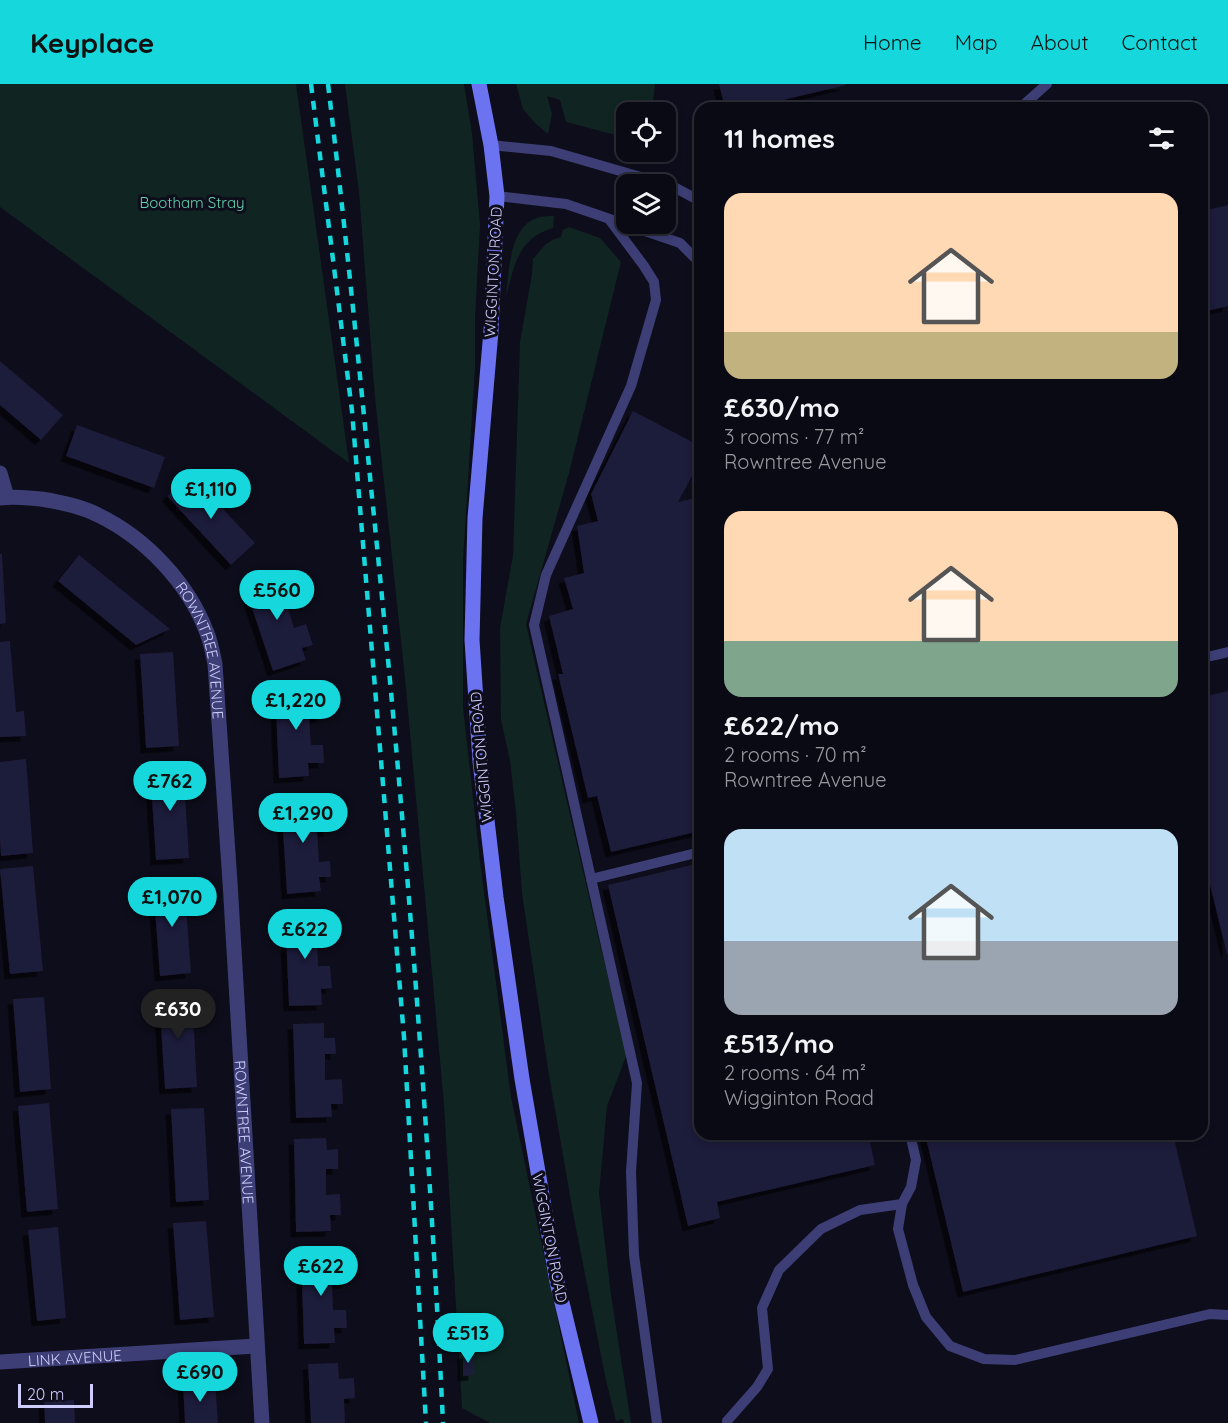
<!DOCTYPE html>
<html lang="en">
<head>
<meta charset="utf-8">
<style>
	:root { --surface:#0a0a14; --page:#13131d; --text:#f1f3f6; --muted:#999aa0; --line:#2a2b34; --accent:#16d8dc }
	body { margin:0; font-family:Quicksand,sans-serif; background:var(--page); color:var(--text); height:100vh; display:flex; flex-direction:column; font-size:22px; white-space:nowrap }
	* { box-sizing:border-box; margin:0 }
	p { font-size:20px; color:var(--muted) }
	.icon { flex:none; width:33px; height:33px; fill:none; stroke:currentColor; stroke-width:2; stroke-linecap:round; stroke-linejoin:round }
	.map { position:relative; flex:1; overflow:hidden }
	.panel { position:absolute; left:694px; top:18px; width:514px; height:1038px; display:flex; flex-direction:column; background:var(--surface); border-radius:18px; box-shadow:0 3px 9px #0003,0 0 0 2px var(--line) }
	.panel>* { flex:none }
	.buttons { position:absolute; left:616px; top:18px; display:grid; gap:12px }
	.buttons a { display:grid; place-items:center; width:60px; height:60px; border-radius:12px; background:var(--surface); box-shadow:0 3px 9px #0003,0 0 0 2px var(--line); font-size:30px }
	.scale { position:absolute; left:18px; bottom:15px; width:75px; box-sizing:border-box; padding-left:6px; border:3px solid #cdccfa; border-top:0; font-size:16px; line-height:21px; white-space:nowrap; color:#cdccfa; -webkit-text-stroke:4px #0e0d1b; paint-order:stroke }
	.price { position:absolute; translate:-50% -51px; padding:0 14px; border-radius:21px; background:var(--accent); color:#111; font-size:20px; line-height:39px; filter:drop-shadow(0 2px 3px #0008) }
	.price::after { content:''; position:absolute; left:50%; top:36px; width:18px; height:14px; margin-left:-9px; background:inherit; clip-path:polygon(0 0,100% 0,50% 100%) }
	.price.active { background:#222; color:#fff }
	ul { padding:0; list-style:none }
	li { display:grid; align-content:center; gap:12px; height:318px; padding:0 30px }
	li span { display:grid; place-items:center; height:186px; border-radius:18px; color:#555 }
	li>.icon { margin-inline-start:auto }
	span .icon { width:108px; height:108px; fill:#fffc; stroke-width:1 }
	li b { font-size:26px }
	h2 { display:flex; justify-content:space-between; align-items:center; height:72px; padding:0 30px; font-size:26px }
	header { display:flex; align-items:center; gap:36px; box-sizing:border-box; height:84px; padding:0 30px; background:var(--accent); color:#111 }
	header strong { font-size:28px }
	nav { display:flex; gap:33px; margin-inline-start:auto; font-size:21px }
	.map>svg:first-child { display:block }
	.green { fill:#102422 }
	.building { fill:#1f1b3a; filter:url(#shadow) }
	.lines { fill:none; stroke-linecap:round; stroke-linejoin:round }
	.service { stroke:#3c3e75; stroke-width:10 }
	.minor { stroke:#3c3e75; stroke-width:15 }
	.secondary { stroke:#6c73f1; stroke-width:15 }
	.rail { stroke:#16d8dc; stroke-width:4.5; stroke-dasharray:9 8; stroke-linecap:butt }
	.labels { text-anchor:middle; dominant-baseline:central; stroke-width:6; stroke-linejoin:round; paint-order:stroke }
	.park-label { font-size:15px; fill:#60d1ac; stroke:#0e0d1b }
	.street-label { font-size:15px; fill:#cdccfa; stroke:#0e0d1b }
</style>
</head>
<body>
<header>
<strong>Keyplace</strong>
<nav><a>Home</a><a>Map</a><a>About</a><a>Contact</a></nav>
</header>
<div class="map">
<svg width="1228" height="1339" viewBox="0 0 1228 1339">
	<defs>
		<filter id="shadow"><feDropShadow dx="-5.5" dy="5.5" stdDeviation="0" flood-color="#0009"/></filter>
	</defs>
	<rect width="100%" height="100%" fill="#0e0d1b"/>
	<!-- green -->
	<g class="green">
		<path d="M 0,0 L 296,0 L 349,379 L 0,123 Z"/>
		<path d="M 345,0 L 464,0 L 472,49 L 480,141 L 475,234 L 475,283 L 463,477 L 463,623 L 480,777 L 511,1013 L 579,1339 L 490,1339 L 462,1324 L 444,1020 L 405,594 L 375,314 L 359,108 Z"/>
		<path d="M 516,0 L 655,0 L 652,28 L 627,28 L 627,54 L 566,38 L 560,16 L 547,12 L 552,30 L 548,50 L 535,39 L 523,25 Z"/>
		<path d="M 554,132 L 553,144 C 517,155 515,181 506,212 C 509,188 509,140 540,133 C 544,132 550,132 554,132 Z"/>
		<path d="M 569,143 L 600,154 L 621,178 L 569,389 L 526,540 L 598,852 L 627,970 L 607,1022 L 599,1109 L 611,1211 L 631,1339 L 624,1339 L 623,1335 L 616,1337 L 605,1292 L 573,1129 L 548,985 L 522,809 L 516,729 L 510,676 L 501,636 L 500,544 L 513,471 L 520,258 L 532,190 L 533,175 L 545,161 L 552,156 L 561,153 L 563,146 Z"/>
	</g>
	<!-- building -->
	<g class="building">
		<path d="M 719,0 L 846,0 L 846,1 L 775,18 L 777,24 L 725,24 Z"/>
		<path d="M 1228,121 L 1228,222 L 1203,228 L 1203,127 Z"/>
		<path d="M 0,277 L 63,331 L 41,356 L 0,321 Z"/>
		<path d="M 633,327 L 700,362 L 700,377 L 678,418 L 700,413 L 700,747 L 611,768 L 597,712 L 588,714 L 558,590 L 563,590 L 549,532 L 573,525 L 564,494 L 584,489 L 577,442 L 598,437 L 591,410 Z"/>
		<path d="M 77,341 L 165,373 L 154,404 L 66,372 Z"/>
		<path d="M 190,390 L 255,459 L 231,481 L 167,412 Z"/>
		<path d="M 0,470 L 2,470 L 6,539 L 0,540 Z"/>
		<path d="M 79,471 L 170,545 L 136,561 L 58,497 Z"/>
		<path d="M 274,487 L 279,502 L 290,498 L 296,515 L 286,518 L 294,544 L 306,540 L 313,561 L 302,564 L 306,576 L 273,587 L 243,497 Z"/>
		<path d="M 10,557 L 16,628 L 24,627 L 26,652 L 0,653 L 0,558 Z"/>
		<path d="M 173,568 L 179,662 L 146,664 L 140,570 Z"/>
		<path d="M 307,602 L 307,613 L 321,612 L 322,633 L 309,634 L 311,661 L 323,661 L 324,679 L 308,679 L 309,692 L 279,694 L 275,603 Z"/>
		<path d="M 1228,607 L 1228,870 L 1227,870 L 1203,772 L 1203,613 Z"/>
		<path d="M 26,675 L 33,769 L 1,772 L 0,755 L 0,678 Z"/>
		<path d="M 183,680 L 189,774 L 156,776 L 150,683 Z"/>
		<path d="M 315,711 L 317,730 L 328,729 L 329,747 L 317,748 L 319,778 L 330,777 L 331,793 L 319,793 L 321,807 L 287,810 L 281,713 Z"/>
		<path d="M 700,779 L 700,1050 L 868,1050 L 875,1081 L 717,1118 L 720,1134 L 688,1142 L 608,801 Z"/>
		<path d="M 33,782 L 43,887 L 10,890 L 0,785 Z"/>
		<path d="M 184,797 L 191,889 L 160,892 L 153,800 Z"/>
		<path d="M 315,828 L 316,842 L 327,841 L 328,858 L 317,859 L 318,882 L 330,882 L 332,904 L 321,905 L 322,921 L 289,922 L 285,829 Z"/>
		<path d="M 192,908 L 197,1003 L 165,1005 L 159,911 Z"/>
		<path d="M 44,913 L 51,1005 L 20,1008 L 13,915 Z"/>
		<path d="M 324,939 L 324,954 L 335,954 L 336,970 L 325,970 L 325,996 L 342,995 L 343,1020 L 331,1020 L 332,1033 L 296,1034 L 293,940 Z"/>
		<path d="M 49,1019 L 58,1125 L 27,1128 L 18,1022 Z"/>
		<path d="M 204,1024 L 209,1116 L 176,1118 L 171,1025 Z"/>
		<path d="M 925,1050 L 1173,1050 L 1197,1152 L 963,1208 Z"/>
		<path d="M 326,1054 L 327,1066 L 338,1065 L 338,1085 L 326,1085 L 326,1111 L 340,1110 L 341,1131 L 330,1131 L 331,1147 L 296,1148 L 294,1055 Z"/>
		<path d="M 206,1137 L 214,1233 L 180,1236 L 173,1139 Z"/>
		<path d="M 58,1143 L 66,1234 L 37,1237 L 28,1146 Z"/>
		<path d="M 332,1167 L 333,1182 L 346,1181 L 347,1199 L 332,1200 L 333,1226 L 346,1226 L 347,1244 L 334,1244 L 335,1259 L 304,1260 L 301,1168 Z"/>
		<path d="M 463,1269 L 474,1269 L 474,1291 L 463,1292 Z"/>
		<path d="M 338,1279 L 339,1295 L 354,1294 L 355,1314 L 344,1315 L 345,1339 L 311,1339 L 308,1280 Z"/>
		<path d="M 215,1297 L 218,1339 L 185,1339 L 183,1299 Z"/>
		<path d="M 74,1316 L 75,1339 L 45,1339 L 44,1318 Z"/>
	</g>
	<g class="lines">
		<!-- service -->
		<g class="service">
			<path d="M 1020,24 L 1047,0"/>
			<path d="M 491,61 L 551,67 L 672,102 L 700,117"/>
			<path d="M 497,112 L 566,120 L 680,159 L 700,179"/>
			<path d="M 609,135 L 644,182 L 654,198 L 656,216 L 631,302 L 546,491 L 534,541 L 637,999 L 631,1088 L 634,1171 L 657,1339"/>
			<path d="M 1203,574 L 1228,568"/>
			<path d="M 591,795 L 700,768"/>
			<path d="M 910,1050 L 916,1076 L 911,1103 L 902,1120 L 898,1145 L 913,1201 L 926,1233 L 950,1262 L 984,1275 L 1015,1276 L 1210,1230 L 1228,1231"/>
			<path d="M 727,1337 L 757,1303 L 768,1285 L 762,1224 L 779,1186 L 821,1145 L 860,1126 L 902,1120"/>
		</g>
		<!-- minor -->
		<g class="minor">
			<path d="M 0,389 L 7,413"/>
			<path id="s1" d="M 0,414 C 14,412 27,414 41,415 C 60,418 81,422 98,431 C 146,454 189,500 207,549 C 211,559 213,570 215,580 L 230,798 L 262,1339"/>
			<path id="s2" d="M 0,1278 L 256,1262"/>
		</g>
		<!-- secondary -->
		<path class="secondary" d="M 479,0 L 491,61 L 497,112 L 491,247 L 475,434 L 472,556 L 480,677 L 496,813 L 522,995 L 557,1198 L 591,1339"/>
		<!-- rail -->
		<g class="rail">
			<path d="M 311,0 L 352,327 L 404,953 L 426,1339"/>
			<path d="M 328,0 C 344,134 358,269 371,403 C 403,714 428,1026 443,1339"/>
		</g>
	</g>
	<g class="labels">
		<!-- park labels -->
		<g class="park-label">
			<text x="192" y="118">Bootham Stray</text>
		</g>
		<!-- street labels -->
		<g class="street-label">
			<text transform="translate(493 188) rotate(-87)">WIGGINTON ROAD</text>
			<text stroke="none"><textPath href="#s1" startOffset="280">ROWNTREE AVENUE</textPath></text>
			<text transform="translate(481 673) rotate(-95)">WIGGINTON ROAD</text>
			<text stroke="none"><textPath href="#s1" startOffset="766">ROWNTREE AVENUE</textPath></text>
			<text transform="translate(550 1154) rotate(79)">WIGGINTON ROAD</text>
			<text stroke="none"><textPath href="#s2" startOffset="75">LINK AVENUE</textPath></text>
		</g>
	</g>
</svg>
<div class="buttons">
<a><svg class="icon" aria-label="locate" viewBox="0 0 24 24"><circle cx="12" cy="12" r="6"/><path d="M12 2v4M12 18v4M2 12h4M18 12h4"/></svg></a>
<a><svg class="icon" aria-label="layers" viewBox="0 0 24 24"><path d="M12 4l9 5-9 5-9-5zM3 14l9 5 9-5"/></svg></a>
</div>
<div class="scale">20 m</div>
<b class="price" style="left:211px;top:436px">£1,110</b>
<b class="price" style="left:277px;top:537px">£560</b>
<b class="price" style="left:296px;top:647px">£1,220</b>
<b class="price" style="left:170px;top:728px">£762</b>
<b class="price" style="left:303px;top:760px">£1,290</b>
<b class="price" style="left:172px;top:844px">£1,070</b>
<b class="price" style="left:305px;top:876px">£622</b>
<b class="price active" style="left:178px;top:956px">£630</b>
<b class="price" style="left:321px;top:1213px">£622</b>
<b class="price" style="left:468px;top:1280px">£513</b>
<b class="price" style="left:200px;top:1319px">£690</b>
<section class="panel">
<h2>11 homes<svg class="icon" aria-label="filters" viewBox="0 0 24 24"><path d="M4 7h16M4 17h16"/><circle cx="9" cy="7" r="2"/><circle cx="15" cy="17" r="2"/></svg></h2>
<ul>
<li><span style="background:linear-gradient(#ffd9b3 75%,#c2b280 0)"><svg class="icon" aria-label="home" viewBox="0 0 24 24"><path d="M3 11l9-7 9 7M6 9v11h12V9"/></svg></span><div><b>£630/mo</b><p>3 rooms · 77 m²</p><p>Rowntree Avenue</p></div></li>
<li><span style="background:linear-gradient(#ffd9b3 70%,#7fa58c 0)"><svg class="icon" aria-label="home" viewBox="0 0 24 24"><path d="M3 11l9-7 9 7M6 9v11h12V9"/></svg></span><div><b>£622/mo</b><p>2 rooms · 70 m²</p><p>Rowntree Avenue</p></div></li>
<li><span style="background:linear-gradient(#bfe0f5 60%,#9aa5b1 0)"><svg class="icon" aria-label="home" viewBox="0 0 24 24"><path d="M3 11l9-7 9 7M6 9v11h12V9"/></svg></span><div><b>£513/mo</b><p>2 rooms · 64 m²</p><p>Wigginton Road</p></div></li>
</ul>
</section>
</div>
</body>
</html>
